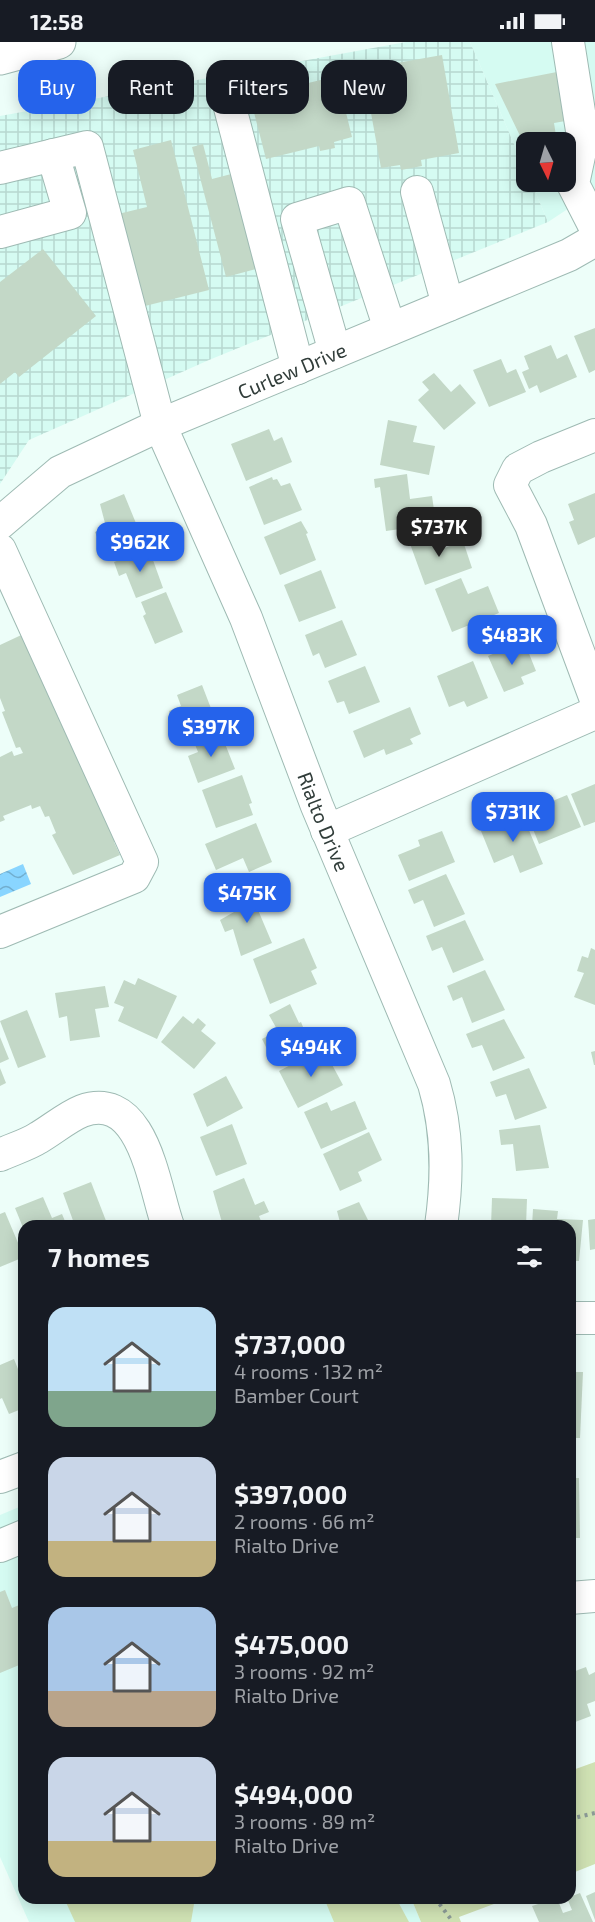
<!DOCTYPE html>
<html lang="en">
<head>
<meta charset="utf-8">
<style>
	:root { --surface:#171b24; --page:#20242c; --text:#f1f3f6; --muted:#9ea1a6; --accent:#2563eb }
	body { margin:0; font-family:"Exo 2",sans-serif; background:var(--page); color:var(--text); height:100vh; display:flex; flex-direction:column; font-size:22px; white-space:nowrap }
	* { box-sizing:border-box; margin:0 }
	p { font-size:20px; color:var(--muted) }
	.icon { flex:none; width:33px; height:33px; fill:none; stroke:currentColor; stroke-width:2; stroke-linecap:round; stroke-linejoin:round }
	.map { position:relative; flex:1; overflow:hidden }
	.panel { position:absolute; left:18px; top:1178px; width:558px; height:684px; display:flex; flex-direction:column; background:var(--surface); border-radius:18px; box-shadow:0 3px 15px #0003 }
	.panel>* { flex:none }
	.guide { position:absolute; left:18px; top:18px; width:560px; height:54px; display:flex; gap:12px }
	.needle { width:39px; rotate:175deg }
	.controls { position:absolute; left:516px; top:90px; display:grid; gap:12px }
	.controls a { display:grid; place-items:center; width:60px; height:60px; border-radius:12px; background:var(--surface); box-shadow:0 3px 15px #0003; font-size:30px }
	.price { position:absolute; translate:-50% -51px; padding:0 14px; border-radius:12px; background:var(--accent); color:#fff; font-size:20px; line-height:39px; filter:drop-shadow(0 2px 3px #0008) }
	.price::after { content:''; position:absolute; left:50%; top:36px; width:18px; height:14px; margin-left:-9px; background:inherit; clip-path:polygon(0 0,100% 0,50% 100%) }
	.price.active { background:#222; color:#fff }
	ul { padding:0; list-style:none }
	li { display:flex; align-items:center; gap:18px; height:150px; padding:0 30px }
	li span { display:grid; place-items:center; flex:none; width:168px; height:120px; border-radius:18px; color:#555 }
	li>.icon { margin-inline-start:auto }
	span .icon { width:72px; height:72px; fill:#fffc; stroke-width:1 }
	li b { font-size:26px }
	h2 { display:flex; justify-content:space-between; align-items:center; height:72px; padding:0 30px; font-size:26px }
	.pill { padding:0 21px; border-radius:18px; background:var(--surface); box-shadow:0 3px 15px #0003; font-size:21px; line-height:54px }
	.pill.active { background:var(--accent); color:#fff }
	.status { display:flex; justify-content:space-between; align-items:center; height:42px; padding:0 30px; background:var(--surface); direction:ltr }
	.status svg { height:16px; fill:currentColor }
	.map>svg:first-child { display:block }
	.built { fill:#d5fbf2 }
	.industrial { fill:url(#industrial-grid) }
	.green { fill:#cfe1b3 }
	.water { fill:url(#water-waves) }
	.building { fill:#c3d8c7 }
	.lines { fill:none; stroke-linecap:round; stroke-linejoin:round }
	.minor-casing { stroke:#9ebab3; stroke-width:34 }
	.major-casing { stroke:#9ebab3; stroke-width:35 }
	.path { stroke:#8b9a96; stroke-width:4; stroke-dasharray:3 4.5; stroke-linecap:butt }
	.minor { stroke:#fff; stroke-width:32 }
	.major { stroke:#fff; stroke-width:33 }
	.labels { text-anchor:middle; dominant-baseline:central; stroke-width:5; stroke-linejoin:round; paint-order:stroke }
	.street-label { font-size:20px; fill:#313d3a; stroke:#fff }
</style>
</head>
<body>
<div class="status"><b>12:58</b><svg viewBox="0 0 49 12"><path d="M0 12V9h3v3zM5 12V6h3v6zM10 12V3h3v9zM15 12V0h3v12zM26 1h20v11H26zM47 4h2v5h-2z"/></svg></div>
<div class="map">
<svg width="595" height="1880" viewBox="0 0 595 1880">
	<defs>
		<pattern id="industrial-grid" width="8" height="8" patternUnits="userSpaceOnUse" patternTransform="scale(1.5)"><rect width="8" height="8" fill="#d5fbf2"/><path d="M0 4h8M4 0v8" fill="none" stroke="#b7d8d0"/></pattern>
		<pattern id="water-waves" width="16" height="10" patternUnits="userSpaceOnUse" patternTransform="scale(1.5)"><rect width="16" height="10" fill="#89d5ff"/><path d="M0 5q4-4 8 0t8 0" fill="none" stroke="#71aecf"/></pattern>
	</defs>
	<rect width="100%" height="100%" fill="#edfef9"/>
	<!-- built -->
	<g class="built">
		<path d="M 470,0 L 595,0 L 595,149 L 548,180 L 531,140 L 566,140 L 566,100 L 526,100 L 526,130 Z"/>
		<path d="M 24,1463 L 24,1856 L 411,1856 L 421,1880 L 29,1880 L 0,1815 L 0,1473 Z"/>
	</g>
	<!-- industrial -->
	<path class="industrial" d="M 406,0 L 470,0 L 526,130 L 526,140 L 531,140 L 548,180 L 209,318 L 29,398 L 0,442 L 0,74 Z"/>
	<!-- green -->
	<g class="green">
		<path d="M 595,1720 L 595,1822 L 570,1832 L 570,1729 Z"/>
		<path d="M 64,1856 L 195,1856 L 191,1880 L 75,1880 Z"/>
		<path d="M 324,1856 L 396,1856 L 409,1880 L 334,1880 Z"/>
		<path d="M 411,1856 L 510,1856 L 459,1875 L 461,1880 L 421,1880 Z"/>
	</g>
	<!-- water -->
	<path class="water" d="M 23,822 L 31,842 L 0,855 L 0,832 Z"/>
	<!-- building -->
	<g class="building">
		<path d="M 442,13 L 459,111 L 421,118 L 422,124 L 401,128 L 400,123 L 381,126 L 363,27 Z"/>
		<path d="M 562,29 L 571,78 L 554,81 L 557,100 L 526,100 L 526,114 L 522,103 L 524,102 L 495,42 Z"/>
		<path d="M 337,34 L 352,95 L 334,100 L 335,106 L 320,109 L 319,104 L 266,117 L 250,55 L 285,47 L 283,42 L 298,38 L 300,43 Z"/>
		<path d="M 171,98 L 209,248 L 137,266 L 114,173 L 147,165 L 133,108 Z"/>
		<path d="M 203,102 L 212,137 L 239,130 L 264,225 L 226,235 L 192,105 Z"/>
		<path d="M 43,207 L 96,274 L 19,335 L 15,330 L 0,342 L 0,240 Z"/>
		<path d="M 595,286 L 595,328 L 589,331 L 574,294 Z"/>
		<path d="M 551,303 L 557,317 L 567,312 L 577,335 L 540,351 L 537,343 L 529,347 L 522,330 L 529,327 L 524,314 Z"/>
		<path d="M 501,317 L 507,331 L 516,327 L 526,350 L 489,365 L 473,328 Z"/>
		<path d="M 434,331 L 451,350 L 460,342 L 476,361 L 444,388 L 418,358 L 429,348 L 422,340 Z"/>
		<path d="M 388,378 L 417,384 L 413,400 L 435,404 L 429,433 L 380,423 Z"/>
		<path d="M 269,387 L 274,399 L 282,395 L 292,420 L 246,439 L 231,402 Z"/>
		<path d="M 407,432 L 410,457 L 432,454 L 436,482 L 386,489 L 380,445 L 375,446 L 374,437 Z"/>
		<path d="M 272,435 L 273,438 L 277,437 L 281,444 L 290,441 L 302,468 L 264,483 L 249,445 Z"/>
		<path d="M 595,451 L 595,495 L 578,503 L 569,480 L 574,478 L 568,462 Z"/>
		<path d="M 124,452 L 140,491 L 102,507 L 95,490 L 106,485 L 100,462 Z"/>
		<path d="M 301,479 L 308,491 L 306,492 L 316,518 L 280,533 L 264,495 Z"/>
		<path d="M 436,489 L 442,507 L 463,499 L 472,526 L 425,543 L 409,499 Z"/>
		<path d="M 149,507 L 163,546 L 136,556 L 126,531 L 119,534 L 114,520 Z"/>
		<path d="M 321,528 L 336,566 L 299,580 L 284,543 Z"/>
		<path d="M 461,536 L 468,552 L 488,544 L 499,571 L 452,590 L 435,547 Z"/>
		<path d="M 166,550 L 183,590 L 155,602 L 143,574 L 146,572 L 141,560 Z"/>
		<path d="M 342,578 L 357,613 L 325,626 L 319,611 L 313,614 L 305,593 Z"/>
		<path d="M 32,588 L 98,761 L 103,759 L 119,798 L 114,800 L 120,813 L 73,833 L 52,793 L 56,791 L 49,774 L 45,775 L 40,764 L 32,767 L 31,763 L 3,774 L 5,778 L 0,780 L 0,715 L 12,709 L 14,714 L 23,711 L 20,705 L 16,706 L 2,670 L 5,669 L 0,656 L 0,603 Z"/>
		<path d="M 524,599 L 536,629 L 521,635 L 524,642 L 504,650 L 488,614 Z"/>
		<path d="M 473,619 L 488,656 L 467,665 L 464,659 L 449,665 L 437,634 Z"/>
		<path d="M 365,624 L 380,660 L 349,672 L 344,659 L 337,661 L 328,639 Z"/>
		<path d="M 202,643 L 217,682 L 180,697 L 169,669 L 181,664 L 177,653 Z"/>
		<path d="M 410,665 L 421,692 L 410,697 L 413,702 L 386,713 L 384,707 L 364,716 L 353,689 Z"/>
		<path d="M 220,689 L 235,727 L 198,741 L 188,714 L 198,710 L 194,700 Z"/>
		<path d="M 242,733 L 252,761 L 249,762 L 253,773 L 216,786 L 202,748 Z"/>
		<path d="M 595,742 L 595,780 L 584,784 L 571,752 Z"/>
		<path d="M 567,753 L 581,785 L 539,802 L 526,770 Z"/>
		<path d="M 521,769 L 543,822 L 520,831 L 513,813 L 494,821 L 481,789 L 507,779 L 506,775 Z"/>
		<path d="M 256,781 L 272,820 L 249,830 L 243,816 L 216,828 L 205,802 Z"/>
		<path d="M 442,789 L 455,820 L 409,839 L 398,813 L 420,804 L 418,798 Z"/>
		<path d="M 446,832 L 465,872 L 434,885 L 423,858 L 414,862 L 408,848 Z"/>
		<path d="M 250,849 L 272,901 L 241,914 L 233,887 L 225,890 L 220,878 L 234,870 L 229,858 Z"/>
		<path d="M 465,878 L 484,918 L 453,931 L 442,905 L 432,909 L 426,894 Z"/>
		<path d="M 304,896 L 317,926 L 311,929 L 317,942 L 270,962 L 253,917 Z"/>
		<path d="M 591,906 L 595,908 L 595,963 L 574,955 L 584,931 L 577,929 L 582,914 L 588,916 Z"/>
		<path d="M 485,928 L 505,968 L 472,981 L 462,955 L 453,959 L 447,944 Z"/>
		<path d="M 138,936 L 177,954 L 157,997 L 118,979 L 124,965 L 114,961 L 124,938 L 135,943 Z"/>
		<path d="M 105,944 L 109,965 L 95,967 L 100,995 L 70,999 L 67,974 L 59,976 L 55,951 Z"/>
		<path d="M 290,962 L 299,981 L 301,980 L 311,1005 L 275,1023 L 262,997 L 278,989 L 269,973 Z"/>
		<path d="M 27,968 L 46,1015 L 18,1026 L 0,979 Z"/>
		<path d="M 183,974 L 193,982 L 198,976 L 206,983 L 201,989 L 216,1001 L 194,1027 L 161,1000 Z"/>
		<path d="M 504,977 L 525,1016 L 493,1029 L 482,1003 L 472,1006 L 466,992 Z"/>
		<path d="M 0,995 L 9,1017 L 0,1021 Z"/>
		<path d="M 323,1006 L 343,1043 L 298,1066 L 279,1029 Z"/>
		<path d="M 595,1009 L 595,1023 L 594,1023 L 591,1010 Z"/>
		<path d="M 0,1026 L 6,1041 L 0,1044 Z"/>
		<path d="M 529,1026 L 547,1066 L 515,1078 L 506,1052 L 496,1055 L 490,1040 Z"/>
		<path d="M 226,1034 L 243,1066 L 207,1085 L 193,1052 Z"/>
		<path d="M 355,1059 L 367,1087 L 321,1107 L 304,1070 L 327,1060 L 331,1069 Z"/>
		<path d="M 232,1082 L 247,1122 L 216,1134 L 200,1095 Z"/>
		<path d="M 540,1083 L 549,1126 L 516,1129 L 513,1102 L 501,1103 L 499,1088 Z"/>
		<path d="M 369,1090 L 382,1118 L 358,1130 L 362,1139 L 340,1149 L 323,1112 Z"/>
		<path d="M 244,1136 L 255,1163 L 264,1159 L 269,1170 L 259,1174 L 263,1184 L 223,1184 L 213,1149 Z"/>
		<path d="M 91,1140 L 108,1184 L 75,1184 L 63,1151 Z"/>
		<path d="M 43,1155 L 52,1176 L 62,1172 L 67,1184 L 24,1184 L 24,1188 L 15,1166 Z"/>
		<path d="M 492,1156 L 527,1157 L 526,1184 L 491,1184 Z"/>
		<path d="M 359,1160 L 371,1184 L 341,1184 L 337,1169 Z"/>
		<path d="M 533,1167 L 558,1169 L 557,1177 L 583,1178 L 579,1219 L 570,1219 L 570,1184 L 532,1184 Z"/>
		<path d="M 5,1170 L 24,1215 L 0,1225 L 0,1172 Z"/>
		<path d="M 595,1177 L 595,1207 L 590,1208 L 588,1178 Z"/>
		<path d="M 14,1317 L 24,1342 L 24,1366 L 9,1372 L 2,1356 L 0,1357 L 0,1323 Z"/>
		<path d="M 570,1330 L 583,1330 L 580,1396 L 570,1396 Z"/>
		<path d="M 570,1436 L 579,1436 L 580,1496 L 570,1496 Z"/>
		<path d="M 5,1548 L 12,1566 L 24,1561 L 24,1621 L 0,1631 L 0,1550 Z"/>
		<path d="M 586,1625 L 589,1633 L 595,1630 L 595,1659 L 587,1662 L 591,1674 L 570,1682 L 572,1640 L 570,1631 Z"/>
		<path d="M 595,1850 L 595,1878 L 586,1854 Z"/>
		<path d="M 580,1851 L 593,1880 L 539,1880 L 532,1864 L 557,1856 L 563,1871 L 572,1868 L 567,1856 Z"/>
	</g>
	<g class="lines">
		<defs>
			<g id="minor">
				<path d="M 568,0 L 583,95 L 573,142 L 595,185"/>
				<path d="M 228,58 L 298,326"/>
				<path id="s1" d="M 0,126 L 87,105 L 160,383 L 246,576 L 317,764 L 434,1042 C 448,1089 448,1135 441,1184"/>
				<path d="M 417,150 L 448,263"/>
				<path d="M 0,190 L 70,171 L 53,113"/>
				<path d="M 335,310 L 297,177 L 349,161 L 390,287"/>
				<path d="M 595,393 L 541,415 L 518,427 L 510,443 L 531,483 L 595,655"/>
				<path id="s2" d="M 0,481 L 60,430 L 160,383 L 569,213 L 595,198"/>
				<path d="M 0,508 L 142,820 L 134,835 L 0,890"/>
				<path d="M 327,789 L 595,671"/>
				<path d="M 0,1113 C 13,1107 27,1103 38,1096 C 52,1088 67,1075 82,1069 C 144,1047 154,1146 168,1184"/>
				<path d="M 570,1276 L 595,1276"/>
				<path d="M 0,1435 L 24,1426"/>
				<path d="M 0,1504 L 24,1494"/>
				<path d="M 570,1556 L 595,1554"/>
			</g>
			<path id="major" d="M 0,16 L 59,0"/>
		</defs>
		<!-- minor casing -->
		<use href="#minor" class="minor-casing"/>
		<!-- major casing -->
		<use href="#major" class="major-casing"/>
		<!-- path -->
		<g class="path">
			<path d="M 570,1777 L 595,1771"/>
			<path d="M 435,1856 L 453,1880"/>
		</g>
		<!-- minor -->
		<use href="#minor" class="minor"/>
		<!-- major -->
		<use href="#major" class="major"/>
	</g>
	<g class="labels">
		<!-- street labels -->
		<g class="street-label">
			<text stroke="none"><textPath href="#s2" startOffset="332">Curlew Drive</textPath></text>
			<text stroke="none"><textPath href="#s1" startOffset="806">Rialto Drive</textPath></text>
		</g>
	</g>
</svg>
<div class="controls">
<a><svg class="needle" viewBox="-14 -14 28 28"><path d="M0-13l5 13h-10z" fill="#e53935"/><path d="M0 13l5-13h-10z" fill="#9ea1a6"/></svg></a>
</div>
<b class="price active" style="left:439px;top:516px">$737K</b>
<b class="price" style="left:140px;top:531px">$962K</b>
<b class="price" style="left:512px;top:624px">$483K</b>
<b class="price" style="left:211px;top:716px">$397K</b>
<b class="price" style="left:513px;top:801px">$731K</b>
<b class="price" style="left:247px;top:882px">$475K</b>
<b class="price" style="left:311px;top:1036px">$494K</b>
<div class="guide">
<a class="pill active">Buy</a>
<a class="pill">Rent</a>
<a class="pill">Filters</a>
<a class="pill">New</a>
</div>
<section class="panel">
<h2>7 homes<svg class="icon" aria-label="filters" viewBox="0 0 24 24"><path d="M4 7h16M4 17h16"/><circle cx="9" cy="7" r="2"/><circle cx="15" cy="17" r="2"/></svg></h2>
<ul>
<li><span style="background:linear-gradient(#bfe0f5 70%,#7fa58c 0)"><svg class="icon" aria-label="home" viewBox="0 0 24 24"><path d="M3 11l9-7 9 7M6 9v11h12V9"/></svg></span><div><b>$737,000</b><p>4 rooms · 132 m²</p><p>Bamber Court</p></div></li>
<li><span style="background:linear-gradient(#c9d6e8 70%,#c2b280 0)"><svg class="icon" aria-label="home" viewBox="0 0 24 24"><path d="M3 11l9-7 9 7M6 9v11h12V9"/></svg></span><div><b>$397,000</b><p>2 rooms · 66 m²</p><p>Rialto Drive</p></div></li>
<li><span style="background:linear-gradient(#a9c7e8 70%,#b9a48a 0)"><svg class="icon" aria-label="home" viewBox="0 0 24 24"><path d="M3 11l9-7 9 7M6 9v11h12V9"/></svg></span><div><b>$475,000</b><p>3 rooms · 92 m²</p><p>Rialto Drive</p></div></li>
<li><span style="background:linear-gradient(#c9d6e8 70%,#c2b280 0)"><svg class="icon" aria-label="home" viewBox="0 0 24 24"><path d="M3 11l9-7 9 7M6 9v11h12V9"/></svg></span><div><b>$494,000</b><p>3 rooms · 89 m²</p><p>Rialto Drive</p></div></li>
</ul>
</section>
</div>
</body>
</html>
